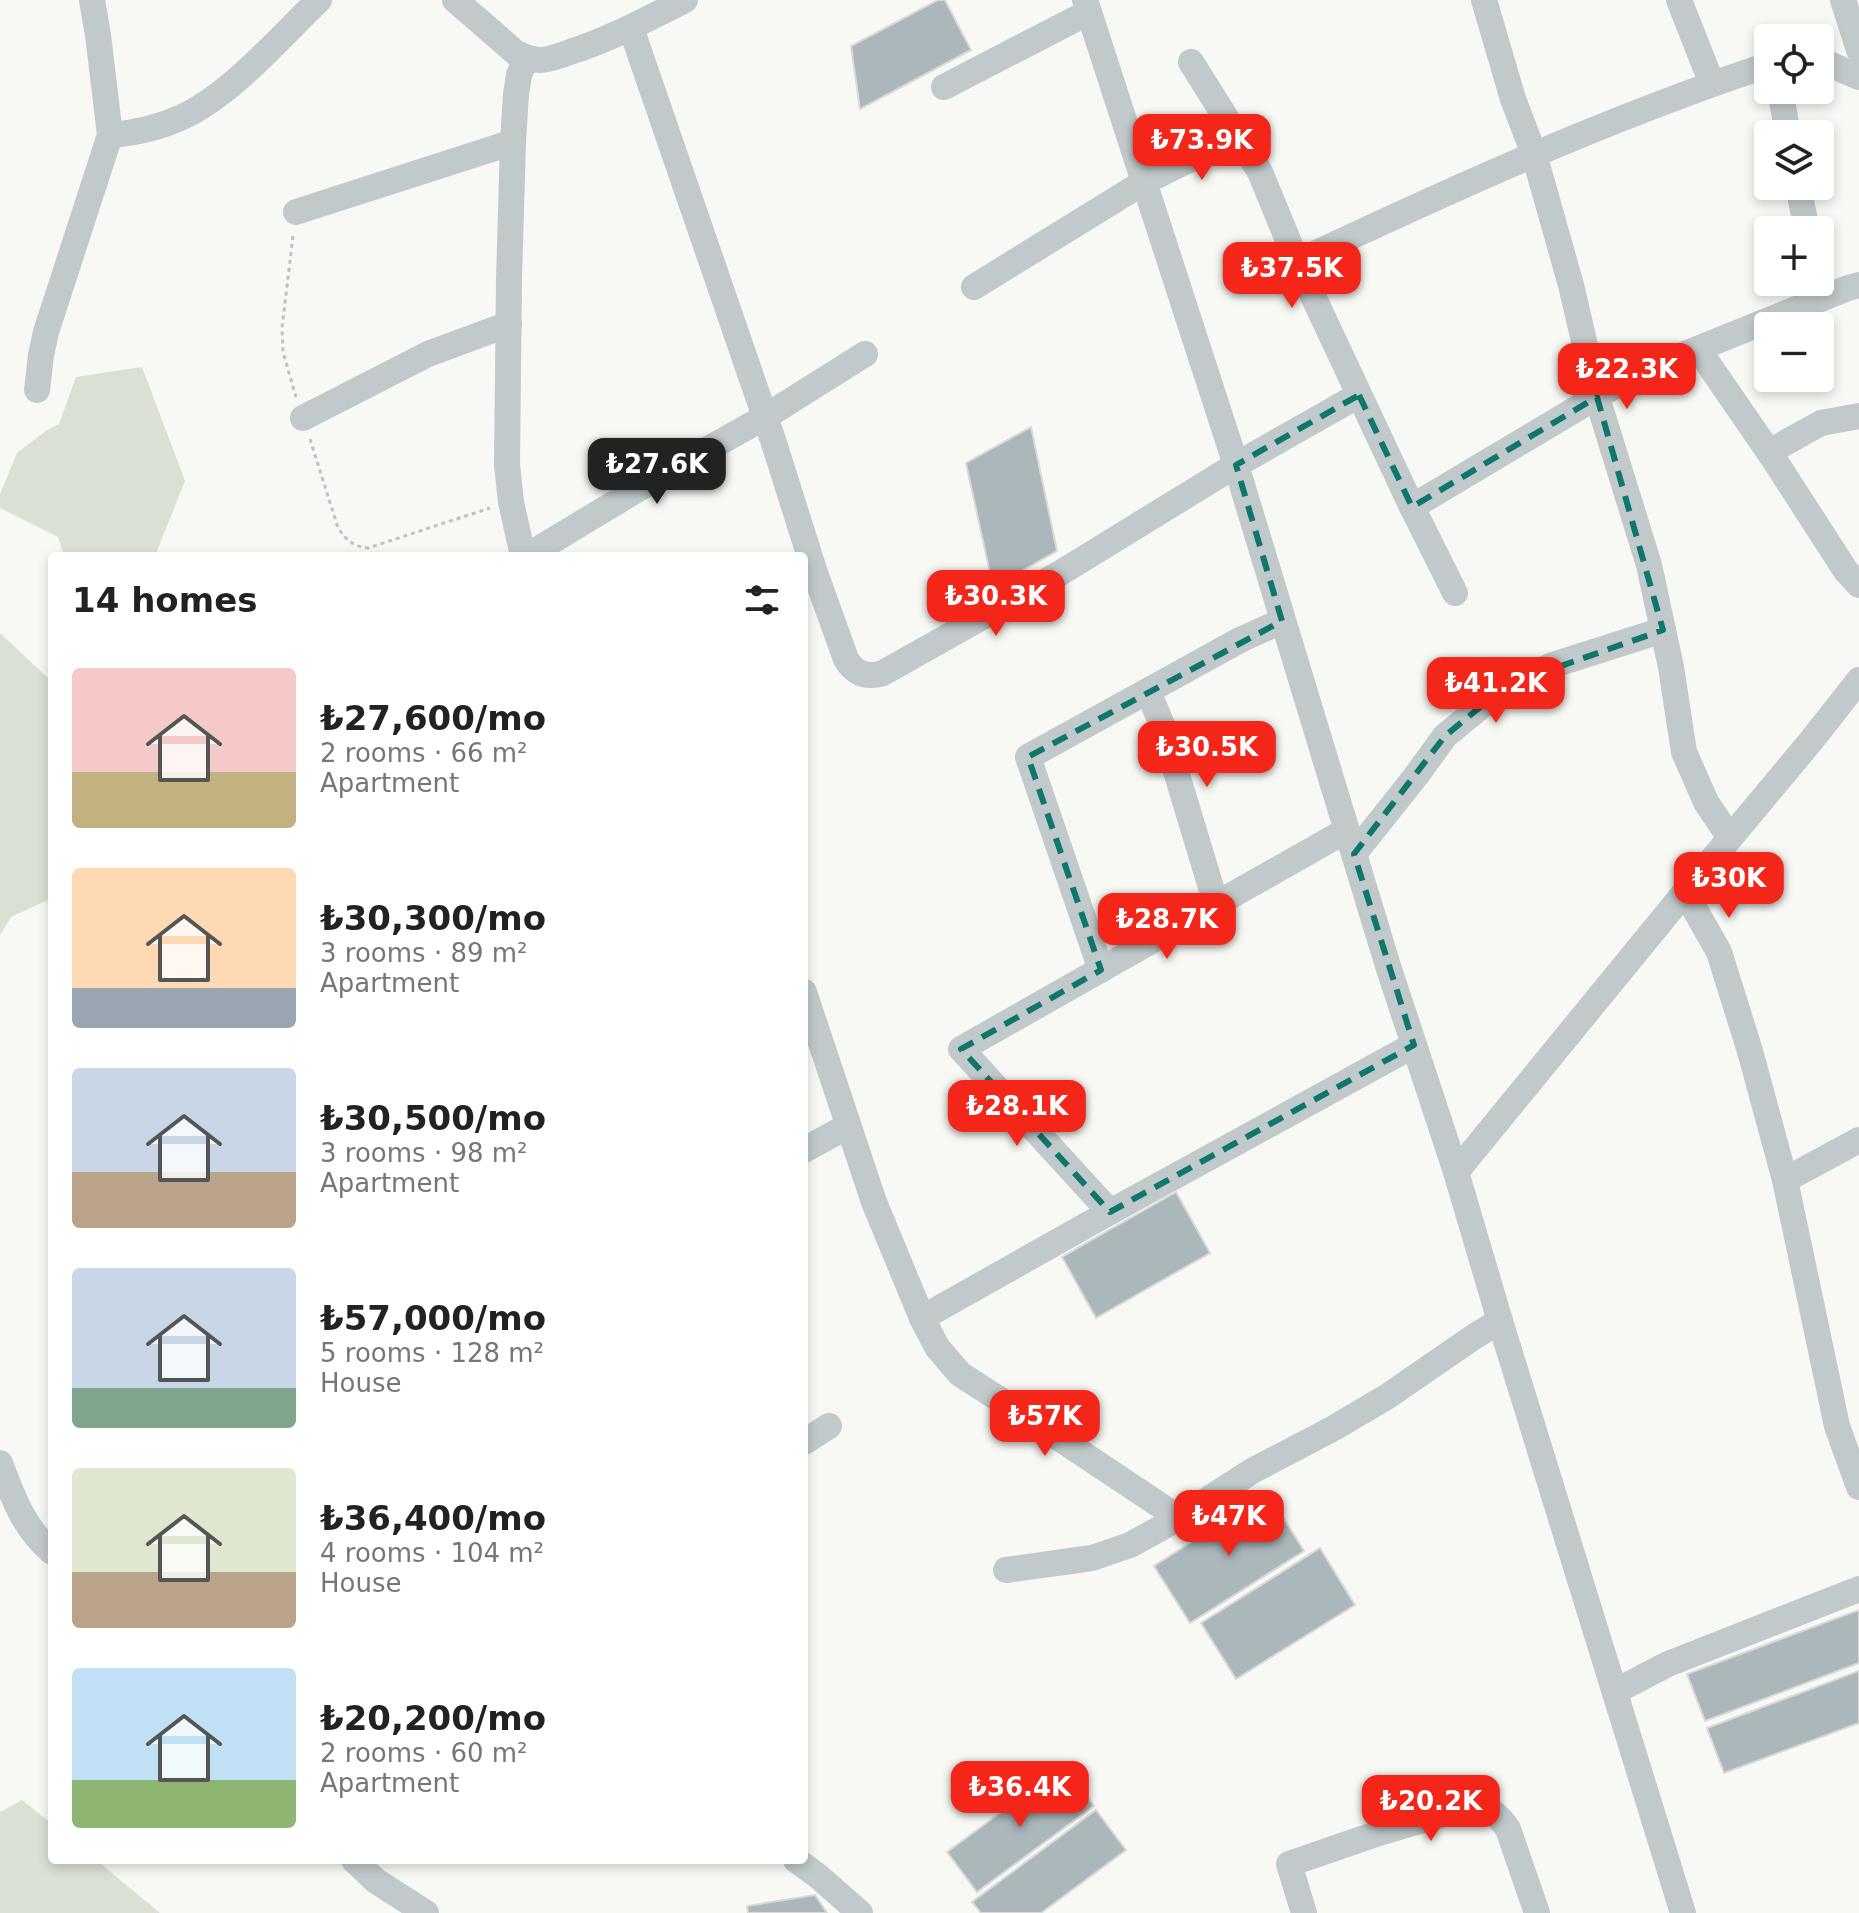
<!DOCTYPE html>
<html lang="en">
<head>
<meta charset="utf-8">
<style>
	:root { --surface:#fff; --page:#f6f6f6; --text:#222; --muted:#767676; --accent:#f42619 }
	body { margin:0; font-family:"DejaVu Sans",sans-serif; background:var(--page); color:var(--text); height:100vh; display:flex; flex-direction:column; font-size:30px; white-space:nowrap }
	* { box-sizing:border-box; margin:0 }
	p { font-size:26px; color:var(--muted) }
	.icon { flex:none; width:44px; height:44px; fill:none; stroke:currentColor; stroke-width:2; stroke-linecap:round; stroke-linejoin:round }
	.map { position:relative; flex:1; overflow:hidden }
	.side { position:absolute; left:48px; top:552px; width:760px; height:1312px; display:flex; flex-direction:column; background:var(--surface); border-radius:8px; box-shadow:0 4px 12px #0003 }
	.side>* { flex:none }
	.tools { position:absolute; left:1754px; top:24px; display:grid; gap:16px }
	.tools a { display:grid; place-items:center; width:80px; height:80px; border-radius:8px; background:var(--surface); box-shadow:0 4px 12px #0003; font-size:40px }
	.price { position:absolute; translate:-50% -68px; padding:0 18px; border-radius:16px; background:var(--accent); color:#fff; font-size:26px; line-height:52px; filter:drop-shadow(0 2px 4px #0008) }
	.price::after { content:''; position:absolute; left:50%; top:48px; width:24px; height:18px; margin-left:-12px; background:inherit; clip-path:polygon(0 0,100% 0,50% 100%) }
	.price.current { background:#222; color:#fff }
	ul { padding:0; list-style:none }
	li { display:flex; align-items:center; gap:24px; height:200px; padding:0 24px }
	li span { display:grid; place-items:center; flex:none; width:224px; height:160px; border-radius:8px; color:#555 }
	li>.icon { margin-inline-start:auto }
	span .icon { width:96px; height:96px; fill:#fffc; stroke-width:1 }
	li b { font-size:34px }
	h2 { display:flex; justify-content:space-between; align-items:center; height:96px; padding:0 24px; font-size:34px }
	.map>svg:first-child { display:block }
	.green { fill:#dbe0d5 }
	.building { fill:#abb7bb; stroke:#dad9d7; stroke-width:2 }
	.lines { fill:none; stroke-linecap:round; stroke-linejoin:round }
	.path { stroke:#bec2c3; stroke-width:3; stroke-dasharray:4 4; stroke-linecap:butt }
	.minor { stroke:#c2c9cb; stroke-width:26 }
	.marked { fill:none; stroke:#0f766e; stroke-width:6; stroke-dasharray:16 10; stroke-linejoin:round }
</style>
</head>
<body>
<div class="map">
<svg width="1859" height="1913" viewBox="0 0 1859 1913">
	<rect width="100%" height="100%" fill="#f8f8f5"/>
	<!-- green -->
	<g class="green">
		<path d="M 142,367 L 185,481 L 155,556 L 64,556 L 58,537 L 0,508 L 0,494 L 17,453 L 47,430 L 59,424 L 76,377 Z"/>
		<path d="M 0,633 L 52,682 L 52,898 L 11,917 L 0,935 Z"/>
		<path d="M 22,1800 L 52,1824 L 52,1860 L 96,1860 L 160,1913 L 0,1913 L 0,1812 Z"/>
	</g>
	<!-- building -->
	<g class="building">
		<path d="M 938,0 L 945,0 L 971,50 L 860,109 L 851,46 Z"/>
		<path d="M 1031,427 L 1057,551 L 993,587 L 966,463 Z"/>
		<path d="M 1176,1192 L 1210,1253 L 1096,1318 L 1062,1257 Z"/>
		<path d="M 1268,1493 L 1304,1551 L 1190,1623 L 1154,1566 Z"/>
		<path d="M 1320,1548 L 1355,1605 L 1236,1679 L 1201,1623 Z"/>
		<path d="M 1859,1610 L 1859,1663 L 1705,1721 L 1687,1674 Z"/>
		<path d="M 1859,1671 L 1859,1723 L 1724,1773 L 1707,1728 Z"/>
		<path d="M 1064,1766 L 1094,1806 L 977,1892 L 947,1852 Z"/>
		<path d="M 1096,1810 L 1126,1850 L 1041,1913 L 981,1913 L 972,1902 Z"/>
		<path d="M 815,1895 L 827,1913 L 748,1913 L 747,1906 Z"/>
	</g>
	<g class="lines">
		<!-- path -->
		<g class="path">
			<path d="M 293,236 L 282,328 L 283,352 L 296,397"/>
			<path d="M 310,439 L 338,528 C 347,541 353,546 368,548 L 490,508"/>
		</g>
		<!-- minor -->
		<g class="minor">
			<path d="M 455,0 L 516,53 C 524,57 532,60 540,60 C 550,60 561,55 570,52 C 611,39 647,19 685,0"/>
			<path d="M 1085,0 L 1236,465 L 1388,966 L 1456,1172 L 1685,892"/>
			<path d="M 1484,0 L 1513,99 L 1534,154 L 1571,285 L 1597,397 L 1649,565 L 1671,667 L 1684,752 L 1706,802 L 1730,838"/>
			<path d="M 1679,0 L 1712,84"/>
			<path d="M 1843,0 L 1859,50"/>
			<path d="M 631,28 L 773,440 L 815,573 L 804,578"/>
			<path d="M 1191,62 L 1260,172 L 1297,262"/>
			<path d="M 1820,63 L 1829,64 L 1859,77"/>
			<path d="M 1768,65 C 1606,119 1452,189 1297,262 L 1412,507 L 1633,375 L 1848,288 L 1859,285"/>
			<path d="M 944,87 L 1089,12"/>
			<path d="M 1780,90 L 1788,134"/>
			<path d="M 110,135 C 135,133 159,128 182,117 C 232,94 279,38 319,0"/>
			<path d="M 1798,186 L 1807,230"/>
			<path d="M 296,212 L 513,142"/>
			<path d="M 974,287 L 1144,182 L 1237,136"/>
			<path d="M 1698,349 L 1775,461 L 1846,571 L 1859,585"/>
			<path d="M 37,390 L 41,355 L 46,332 L 110,135 L 98,35 L 92,0"/>
			<path d="M 303,418 L 428,354 L 509,324"/>
			<path d="M 1769,452 L 1821,423 L 1859,416"/>
			<path d="M 1412,507 L 1455,593"/>
			<path d="M 523,556 L 511,502 L 507,465 L 509,279 L 513,142 L 516,94 L 519,75 L 526,58"/>
			<path d="M 527,556 L 658,477 L 765,417 L 865,354"/>
			<path d="M 815,573 L 846,659 C 855,674 866,678 883,673 L 1062,572 L 1236,465 L 1359,395"/>
			<path d="M 1859,680 L 1811,741 L 1685,892 L 1719,952 L 1750,1051 L 1785,1180 L 1859,1140"/>
			<path d="M 1148,691 L 1162,725 L 1216,904"/>
			<path d="M 1354,854 L 1416,776 L 1445,736 L 1507,685 L 1553,665 L 1663,630"/>
			<path d="M 1101,970 L 1028,757 L 1240,640 L 1282,621"/>
			<path d="M 804,992 L 874,1202 L 922,1318 L 937,1347 L 960,1374 L 1050,1432 L 1179,1518 L 1252,1471 L 1334,1428 L 1388,1396 L 1475,1336 L 1500,1321"/>
			<path d="M 804,1150 L 848,1126"/>
			<path d="M 1456,1172 L 1500,1321 L 1683,1913"/>
			<path d="M 1785,1180 L 1837,1426 L 1859,1487"/>
			<path d="M 1110,1212 L 961,1049 L 1347,830"/>
			<path d="M 922,1318 L 1110,1212 L 1414,1045"/>
			<path d="M 804,1442 L 829,1426"/>
			<path d="M 0,1463 C 12,1495 24,1529 52,1552"/>
			<path d="M 1006,1570 L 1092,1558 L 1130,1545 L 1179,1518"/>
			<path d="M 1616,1691 L 1668,1664 L 1859,1589"/>
			<path d="M 354,1860 L 376,1881 L 426,1913"/>
			<path d="M 796,1860 L 818,1876 L 860,1913"/>
			<path d="M 1304,1913 L 1289,1864 L 1379,1833 L 1470,1806 C 1489,1807 1498,1814 1508,1829 L 1537,1913"/>
		</g>
	</g>
	<!-- marked area -->
	<path class="marked" d="M 1359,395 L 1412,507 L 1597,397 L 1663,630 L 1507,685 L 1445,736 L 1354,854 L 1414,1045 L 1110,1212 L 961,1049 L 1101,970 L 1028,757 L 1282,621 L 1236,465 Z"/>
</svg>
<div class="tools">
<a><svg class="icon" aria-label="locate" viewBox="0 0 24 24"><circle cx="12" cy="12" r="6"/><path d="M12 2v4M12 18v4M2 12h4M18 12h4"/></svg></a>
<a><svg class="icon" aria-label="layers" viewBox="0 0 24 24"><path d="M12 4l9 5-9 5-9-5zM3 14l9 5 9-5"/></svg></a>
<a>+</a>
<a>−</a>
</div>
<b class="price" style="left:1202px;top:182px">₺73.9K</b>
<b class="price" style="left:1292px;top:310px">₺37.5K</b>
<b class="price" style="left:1627px;top:411px">₺22.3K</b>
<b class="price current" style="left:657px;top:506px">₺27.6K</b>
<b class="price" style="left:996px;top:638px">₺30.3K</b>
<b class="price" style="left:1496px;top:725px">₺41.2K</b>
<b class="price" style="left:1207px;top:789px">₺30.5K</b>
<b class="price" style="left:1729px;top:920px">₺30K</b>
<b class="price" style="left:1167px;top:961px">₺28.7K</b>
<b class="price" style="left:1017px;top:1148px">₺28.1K</b>
<b class="price" style="left:1045px;top:1458px">₺57K</b>
<b class="price" style="left:1229px;top:1558px">₺47K</b>
<b class="price" style="left:1020px;top:1829px">₺36.4K</b>
<b class="price" style="left:1431px;top:1843px">₺20.2K</b>
<section class="side">
<h2>14 homes<svg class="icon" aria-label="filters" viewBox="0 0 24 24"><path d="M4 7h16M4 17h16"/><circle cx="9" cy="7" r="2"/><circle cx="15" cy="17" r="2"/></svg></h2>
<ul>
<li><span style="background:linear-gradient(#f6c9c9 65%,#c2b280 0)"><svg class="icon" aria-label="home" viewBox="0 0 24 24"><path d="M3 11l9-7 9 7M6 9v11h12V9"/></svg></span><div><b>₺27,600/mo</b><p>2 rooms · 66 m²</p><p>Apartment</p></div></li>
<li><span style="background:linear-gradient(#ffd9b3 75%,#9aa5b1 0)"><svg class="icon" aria-label="home" viewBox="0 0 24 24"><path d="M3 11l9-7 9 7M6 9v11h12V9"/></svg></span><div><b>₺30,300/mo</b><p>3 rooms · 89 m²</p><p>Apartment</p></div></li>
<li><span style="background:linear-gradient(#c9d6e8 65%,#b9a48a 0)"><svg class="icon" aria-label="home" viewBox="0 0 24 24"><path d="M3 11l9-7 9 7M6 9v11h12V9"/></svg></span><div><b>₺30,500/mo</b><p>3 rooms · 98 m²</p><p>Apartment</p></div></li>
<li><span style="background:linear-gradient(#c9d6e8 75%,#7fa58c 0)"><svg class="icon" aria-label="home" viewBox="0 0 24 24"><path d="M3 11l9-7 9 7M6 9v11h12V9"/></svg></span><div><b>₺57,000/mo</b><p>5 rooms · 128 m²</p><p>House</p></div></li>
<li><span style="background:linear-gradient(#dfe7d0 65%,#b9a48a 0)"><svg class="icon" aria-label="home" viewBox="0 0 24 24"><path d="M3 11l9-7 9 7M6 9v11h12V9"/></svg></span><div><b>₺36,400/mo</b><p>4 rooms · 104 m²</p><p>House</p></div></li>
<li><span style="background:linear-gradient(#bfe0f5 70%,#8fb573 0)"><svg class="icon" aria-label="home" viewBox="0 0 24 24"><path d="M3 11l9-7 9 7M6 9v11h12V9"/></svg></span><div><b>₺20,200/mo</b><p>2 rooms · 60 m²</p><p>Apartment</p></div></li>
</ul>
</section>
</div>
</body>
</html>
